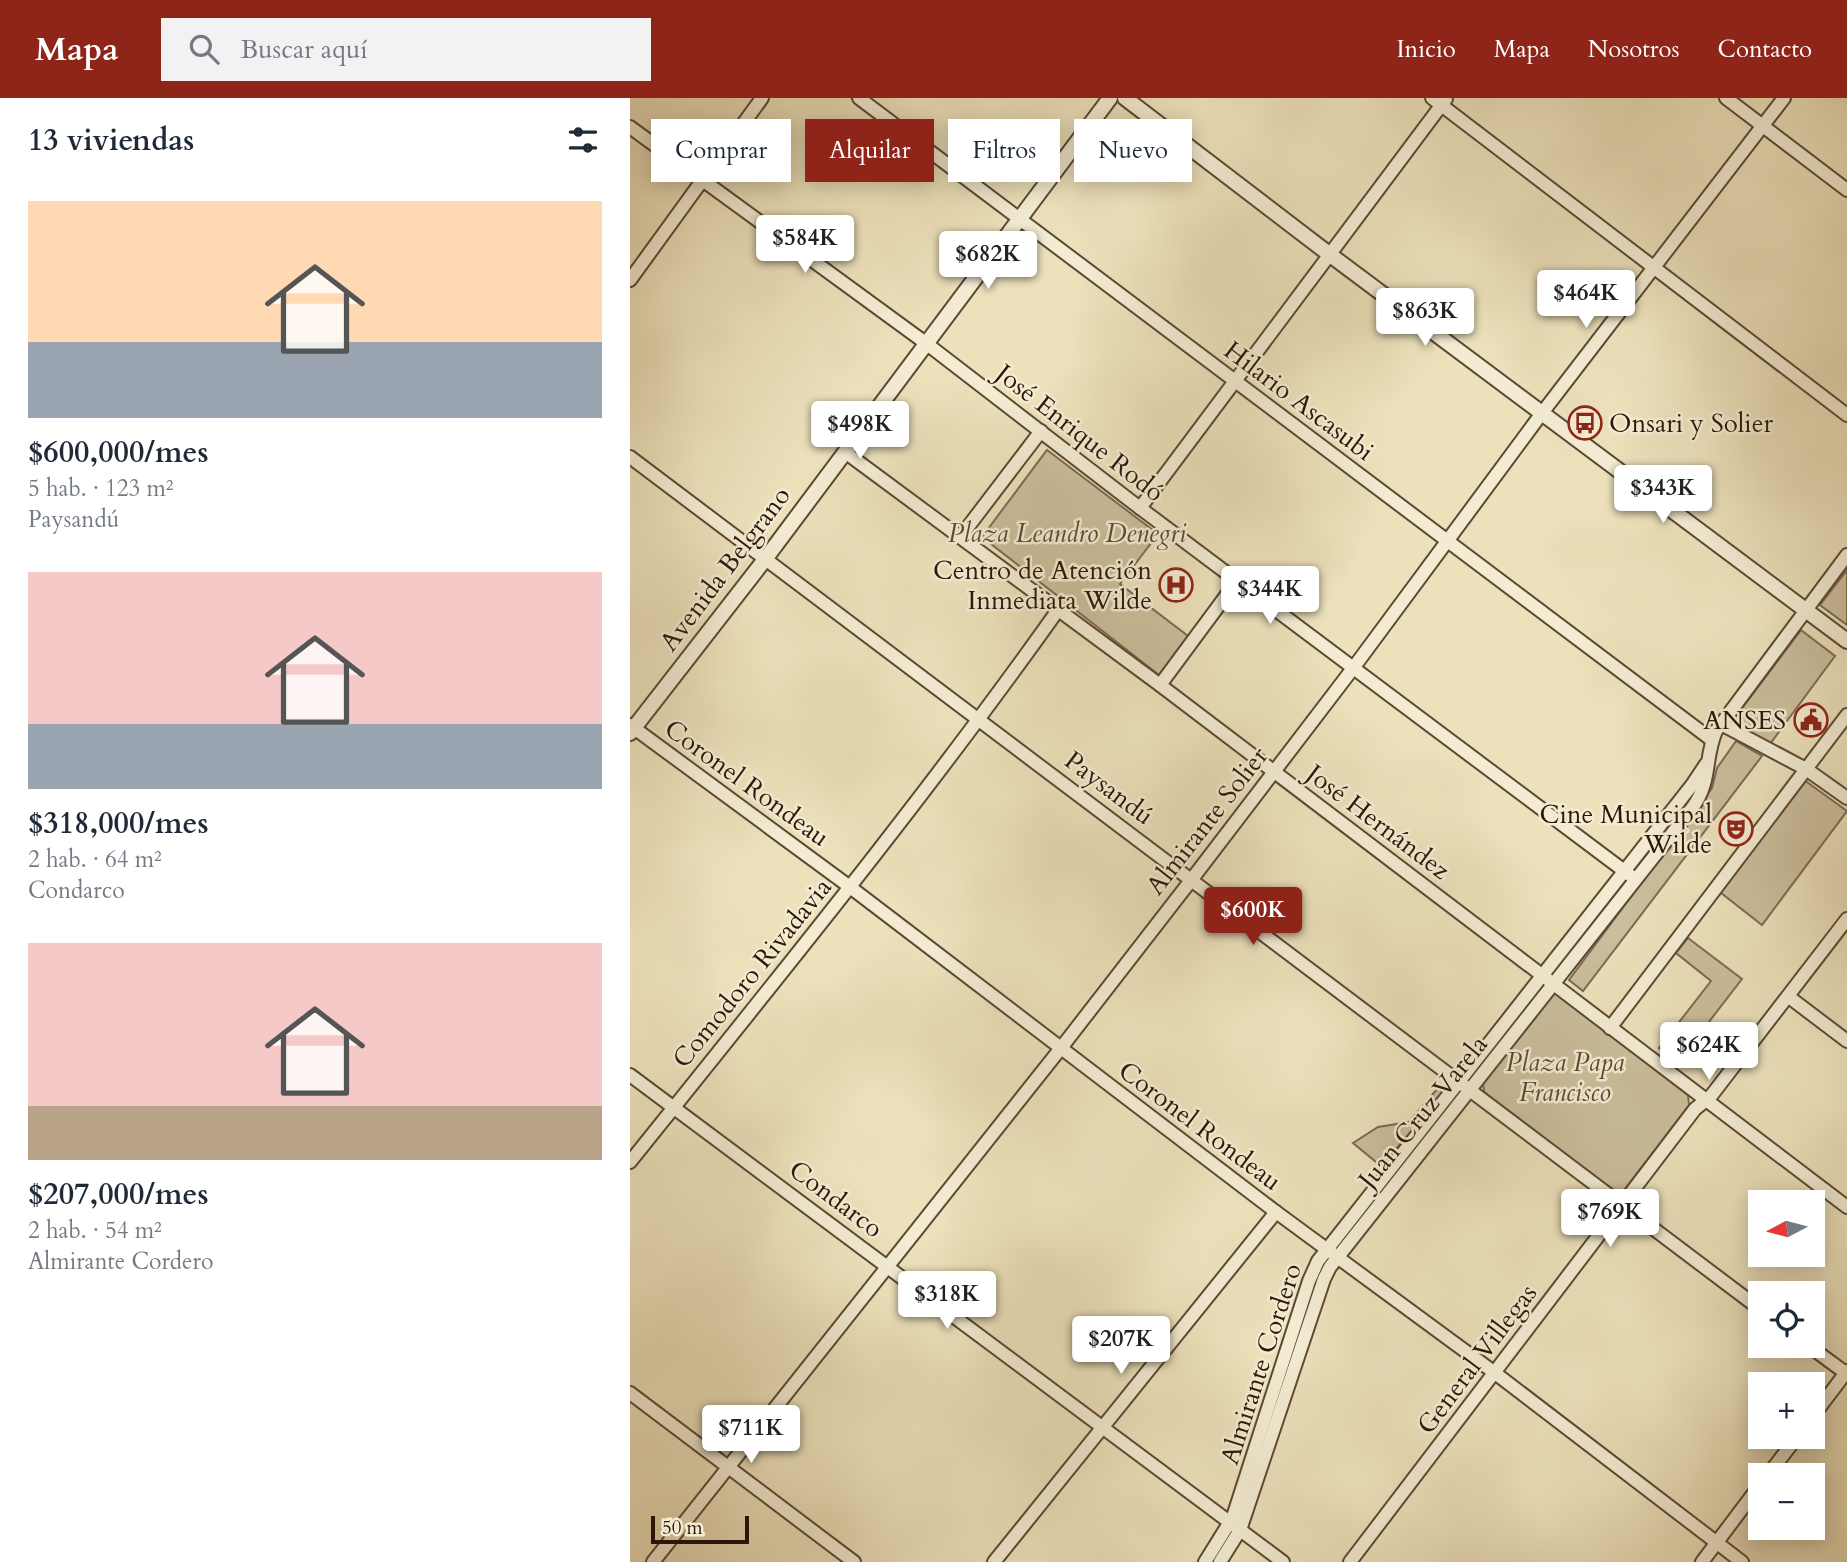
<!DOCTYPE html>
<html lang="es">
<head>
<meta charset="utf-8">
<style>
	:root { --surface:#fff; --page:#f2f2f3; --text:#1f2937; --muted:#747a83; --accent:#8f2418 }
	body { margin:0; font-family:Cardo,serif; background:var(--page); color:var(--text); height:100vh; display:flex; flex-direction:column; font-size:26px; white-space:nowrap }
	* { box-sizing:border-box; margin:0 }
	p { font-size:23px; color:var(--muted) }
	.icon { flex:none; width:38px; height:38px; fill:none; stroke:currentColor; stroke-width:2; stroke-linecap:round; stroke-linejoin:round }
	.map { position:relative; flex:1; overflow:hidden }
	.details { display:flex; flex-direction:column; background:var(--surface); width:630px }
	.details>* { flex:none }
	.hud { position:absolute; left:21px; top:21px; width:665px; height:63px; display:flex; gap:14px }
	.needle { width:46px; rotate:263deg }
	.tools { position:absolute; left:1118px; top:1092px; display:grid; gap:14px }
	.tools a { display:grid; place-items:center; width:77px; height:77px; border-radius:0px; background:var(--surface); box-shadow:0 4px 18px #0003; font-size:35px }
	.scale { position:absolute; left:21px; bottom:18px; width:98px; box-sizing:border-box; padding-left:7px; border:4px solid #2b1607; border-top:0; font-size:19px; line-height:24px; white-space:nowrap; color:#2b1607; -webkit-text-stroke:5px #f3ecd3; paint-order:stroke }
	.price { position:absolute; translate:-50% -60px; padding:0 16px; border-radius:7px; background:#fff; color:#222; font-size:23px; line-height:46px; filter:drop-shadow(0 2px 4px #0008) }
	.price::after { content:''; position:absolute; left:50%; top:42px; width:21px; height:16px; margin-left:-10px; background:inherit; clip-path:polygon(0 0,100% 0,50% 100%) }
	.price.current { background:var(--accent); color:#fff }
	ul { padding:0; list-style:none }
	li { display:grid; align-content:center; gap:14px; height:371px; padding:0 28px }
	li span { display:grid; place-items:center; height:217px; border-radius:0px; color:#555 }
	li>.icon { margin-inline-start:auto }
	span .icon { width:126px; height:126px; fill:#fffc; stroke-width:1 }
	li b { font-size:30px }
	h2 { display:flex; justify-content:space-between; align-items:center; height:84px; padding:0 28px; font-size:30px }
	.tag { padding:0 24px; border-radius:0px; background:var(--surface); box-shadow:0 4px 18px #0003; font-size:24px; line-height:63px }
	.tag.current { background:var(--accent); color:#fff }
	header { display:flex; align-items:center; gap:42px; box-sizing:border-box; height:98px; padding:0 35px; background:var(--accent); color:#fff }
	header strong { font-size:33px }
	nav { display:flex; gap:38px; margin-inline-start:auto; font-size:24px }
	.search { width:490px; height:63px; background:var(--page); display:flex; align-items:center; gap:18px; box-sizing:border-box; padding:0 24px; border-radius:0px; color:var(--muted); font-size:26px }
	main { display:flex; flex:1; min-height:0 }
	.map>svg:first-child { display:block }
	.green { fill:#cbbe9c; stroke:#7b6a52; stroke-width:2 }
	.lines { fill:none; stroke-linecap:round; stroke-linejoin:round }
	.minor-casing { stroke:#5b4934; stroke-width:16 }
	.tertiary-casing { stroke:#5b4934; stroke-width:18 }
	.minor { stroke:#f3ecd3; stroke-width:12 }
	.tertiary { stroke:#f3ecd3; stroke-width:14 }
	.labels { text-anchor:middle; dominant-baseline:central; stroke-width:5; stroke-linejoin:round; paint-order:stroke }
	.street-label { font-size:26px; fill:#2b1607; stroke:#f3ecd3 }
	.poi-label { font-size:26px; fill:#2b1607; stroke:#f3ecd3; text-anchor:end }
	.park-label { font-size:26px; font-style:italic; fill:#5b4834; stroke:#f3ecd3 }
</style>
</head>
<body>
<header>
<strong>Mapa</strong>
<div class="search"><svg class="icon" aria-label="search" viewBox="0 0 24 24"><circle cx="10" cy="10" r="6"/><path d="M15 15l6 6"/></svg>Buscar aquí</div>
<nav><a>Inicio</a><a>Mapa</a><a>Nosotros</a><a>Contacto</a></nav>
</header>
<main>
<section class="details">
<h2>13 viviendas<svg class="icon" aria-label="filters" viewBox="0 0 24 24"><path d="M4 7h16M4 17h16"/><circle cx="9" cy="7" r="2"/><circle cx="15" cy="17" r="2"/></svg></h2>
<ul>
<li><span style="background:linear-gradient(#ffd9b3 65%,#9aa5b1 0)"><svg class="icon" aria-label="home" viewBox="0 0 24 24"><path d="M3 11l9-7 9 7M6 9v11h12V9"/></svg></span><div><b>$600,000/mes</b><p>5 hab. · 123 m²</p><p>Paysandú</p></div></li>
<li><span style="background:linear-gradient(#f6c9c9 70%,#9aa5b1 0)"><svg class="icon" aria-label="home" viewBox="0 0 24 24"><path d="M3 11l9-7 9 7M6 9v11h12V9"/></svg></span><div><b>$318,000/mes</b><p>2 hab. · 64 m²</p><p>Condarco</p></div></li>
<li><span style="background:linear-gradient(#f6c9c9 75%,#b9a48a 0)"><svg class="icon" aria-label="home" viewBox="0 0 24 24"><path d="M3 11l9-7 9 7M6 9v11h12V9"/></svg></span><div><b>$207,000/mes</b><p>2 hab. · 54 m²</p><p>Almirante Cordero</p></div></li>
</ul>
</section>
<div class="map">
<svg width="1217" height="1464" viewBox="0 0 1217 1464">
	<rect width="100%" height="100%" fill="#ece1bb"/>
	<filter id="stains"><feTurbulence type="fractalNoise" baseFrequency=".00286" numOctaves="4"/><feColorMatrix values="0 0 0 0 .2 0 0 0 0 .09 0 0 0 0 .02 0 0 0 .5 -.17"/></filter>
	<radialGradient id="worn" r=".72"><stop offset=".6" stop-color="#630" stop-opacity="0"/><stop offset="1" stop-color="#630" stop-opacity=".3"/></radialGradient>
	<!-- green -->
	<g class="green">
		<path d="M 417,352 L 528,436 L 490,486 L 558,538 L 529,577 L 352,439 Z"/>
		<path d="M 1217,472 L 1217,527 L 1190,507 Z"/>
		<path d="M 1171,532 L 1205,558 L 1140,646 L 1101,625 Z"/>
		<path d="M 1106,643 L 1132,658 L 953,893 L 939,882 L 1082,690 L 1087,670 Z"/>
		<path d="M 1170,679 L 1217,713 L 1132,827 L 1086,791 Z"/>
		<path d="M 1058,840 L 1112,881 L 1048,964 L 1029,950 L 1081,883 L 1046,855 Z"/>
		<path d="M 923,893 L 1058,997 L 1059,1007 L 994,1092 L 985,1094 L 854,994 L 853,984 Z"/>
		<path d="M 808,990 L 812,994 L 812,999 L 751,1068 L 723,1045 L 748,1029 L 779,1024 Z"/>
	</g>
	<g class="lines">
		<defs>
			<g id="minor">
				<path d="M 229,0 L 1082,642"/>
				<path d="M 802,0 L 1217,317"/>
				<path d="M 1096,0 L 1217,92"/>
				<path d="M 0,29 L 297,246 L 506,407 L 1005,781"/>
				<path d="M 0,182 L 132,0"/>
				<path d="M 215,354 L 530,587 L 1217,1109"/>
				<path d="M 0,359 L 1130,1211"/>
				<path d="M 510,410 L 816,1"/>
				<path d="M 331,438 L 411,333"/>
				<path d="M 530,587 L 607,483"/>
				<path d="M 1091,626 L 1176,671 L 1217,700"/>
				<path d="M 0,627 L 220,789 L 646,1114 L 865,1275 L 1112,1464"/>
				<path d="M 1159,899 L 1217,943"/>
				<path d="M 980,930 L 1217,617"/>
				<path d="M 0,977 L 653,1464"/>
				<path d="M 0,1064 C 146,882 293,702 428,512"/>
				<path d="M 1179,1248 L 1217,1276"/>
				<path d="M 0,1295 L 224,1464"/>
				<path d="M 1183,1318 L 1217,1273"/>
				<path d="M 1138,1377 L 1167,1339"/>
				<path d="M 23,1464 L 431,950 L 562,781 L 724,569 L 912,315 L 1154,0"/>
				<path d="M 364,1464 L 646,1114"/>
				<path d="M 575,1464 L 603,1419 L 679,1183 L 688,1163 L 1062,687 L 1076,666"/>
				<path d="M 590,1464 L 610,1432 L 694,1181 L 700,1169 L 1063,709 C 1082,682 1074,660 1086,633 L 1217,457"/>
				<path d="M 720,1464 L 1065,1011 L 1081,998 L 1217,821"/>
				<path d="M 1072,1464 L 1130,1387"/>
			</g>
			<g id="tertiary">
				<path d="M 495,0 L 699,156 L 1217,543"/>
				<path d="M 0,635 L 136,460 L 480,0"/>
			</g>
		</defs>
		<!-- minor casing -->
		<use href="#minor" class="minor-casing"/>
		<!-- tertiary casing -->
		<use href="#tertiary" class="tertiary-casing"/>
		<!-- minor -->
		<use href="#minor" class="minor"/>
		<!-- tertiary -->
		<use href="#tertiary" class="tertiary"/>
	</g>
	<!-- icons -->
	<defs>
		<symbol id="bus-ring" viewBox="-11 -11 22 22"><circle r="9.5" fill="#f3ecd3" stroke="#8f2418" stroke-width="1.5"/><path d="M-5-6H5V4H4V6H2V4H-2V6H-4V4H-5ZM-3.5-4V0h7V-4ZM-3.5 1.2v1.5H-2V1.2ZM2 1.2v1.5H3.5V1.2Z" fill="#8f2418"/></symbol>
		<symbol id="hospital-ring" viewBox="-11 -11 22 22"><circle r="9.5" fill="#f3ecd3" stroke="#8f2418" stroke-width="1.5"/><path d="M-5-5h3v3.5h4V-5h3V5h-3V1.5h-4V5h-3Z" fill="#8f2418"/></symbol>
		<symbol id="civic-ring" viewBox="-11 -11 22 22"><circle r="9.5" fill="#f3ecd3" stroke="#8f2418" stroke-width="1.5"/><path d="M-.6-6.5H3V-4.5H.6V-3L4-1V1h2V6H-6V1h2V-1L-.6-3ZM-1.2 2.5V6h2.4V2.5Z" fill="#8f2418"/></symbol>
		<symbol id="theatre-ring" viewBox="-11 -11 22 22"><circle r="9.5" fill="#f3ecd3" stroke="#8f2418" stroke-width="1.5"/><path d="M-5-5.5Q0-4 5-5.5V0Q5 5 0 6Q-5 5-5 0ZM-3.3-2.5H-1v1.5H-3.3ZM1-2.5H3.3v1.5H1ZM-2.8 1Q0 5.5 2.8 1Z" fill="#8f2418"/></symbol>
	</defs>
	<g fill-rule="evenodd">
		<use href="#bus-ring" x="936" y="306" width="38" height="38"/>
		<use href="#hospital-ring" x="527" y="468" width="38" height="38"/>
		<use href="#civic-ring" x="1162" y="603" width="38" height="38"/>
		<use href="#theatre-ring" x="1087" y="712" width="38" height="38"/>
	</g>
	<g class="labels">
		<!-- street labels -->
		<g class="street-label">
			<text transform="translate(669 303) rotate(37)">Hilario Ascasubi</text>
			<text transform="translate(450 335) rotate(38)">José Enrique Rodó</text>
			<text transform="translate(95 471) rotate(-53)">Avenida Belgrano</text>
			<text transform="translate(117 685) rotate(36)">Coronel Rondeau</text>
			<text transform="translate(479 690) rotate(37)">Paysandú</text>
			<text transform="translate(577 723) rotate(-52)">Almirante Solier</text>
			<text transform="translate(748 724) rotate(37)">José Hernández</text>
			<text transform="translate(122 875) rotate(-51)">Comodoro Rivadavia</text>
			<text transform="translate(793 1014) rotate(-51)">Juan Cruz Varela</text>
			<text transform="translate(570 1028) rotate(37)">Coronel Rondeau</text>
			<text transform="translate(206 1101) rotate(37)">Condarco</text>
			<text transform="translate(847 1261) rotate(-53)">General Villegas</text>
			<text transform="translate(631 1266) rotate(-72)">Almirante Cordero</text>
		</g>
		<!-- poi labels -->
		<g class="poi-label">
			<text x="979" y="325" text-anchor="start">Onsari y Solier</text>
			<text x="522" y="472">Centro de Atención<tspan x="522" dy="30">Inmediata Wilde</tspan></text>
			<text x="1156" y="622">ANSES</text>
			<text x="1082" y="716">Cine Municipal<tspan x="1082" dy="30">Wilde</tspan></text>
		</g>
		<!-- park labels -->
		<g class="park-label">
			<text x="437" y="435">Plaza Leandro Denegri</text>
			<text x="935" y="964">Plaza Papa<tspan x="935" dy="30">Francisco</tspan></text>
		</g>
	</g>
	<rect width="100%" height="100%" filter="url(#stains)"/>
	<rect width="100%" height="100%" fill="url(#worn)"/>
</svg>
<div class="tools">
<a><svg class="needle" viewBox="-14 -14 28 28"><path d="M0-13l5 13h-10z" fill="#e53935"/><path d="M0 13l5-13h-10z" fill="#747a83"/></svg></a>
<a><svg class="icon" aria-label="locate" viewBox="0 0 24 24"><circle cx="12" cy="12" r="6"/><path d="M12 2v4M12 18v4M2 12h4M18 12h4"/></svg></a>
<a>+</a>
<a>−</a>
</div>
<div class="scale">50 m</div>
<b class="price" style="left:175px;top:177px">$584K</b>
<b class="price" style="left:358px;top:193px">$682K</b>
<b class="price" style="left:956px;top:232px">$464K</b>
<b class="price" style="left:795px;top:250px">$863K</b>
<b class="price" style="left:230px;top:363px">$498K</b>
<b class="price" style="left:1033px;top:427px">$343K</b>
<b class="price" style="left:640px;top:528px">$344K</b>
<b class="price current" style="left:623px;top:849px">$600K</b>
<b class="price" style="left:1079px;top:984px">$624K</b>
<b class="price" style="left:980px;top:1151px">$769K</b>
<b class="price" style="left:317px;top:1233px">$318K</b>
<b class="price" style="left:491px;top:1278px">$207K</b>
<b class="price" style="left:121px;top:1367px">$711K</b>
<div class="hud">
<a class="tag">Comprar</a>
<a class="tag current">Alquilar</a>
<a class="tag">Filtros</a>
<a class="tag">Nuevo</a>
</div>
</div>
</main>
</body>
</html>
